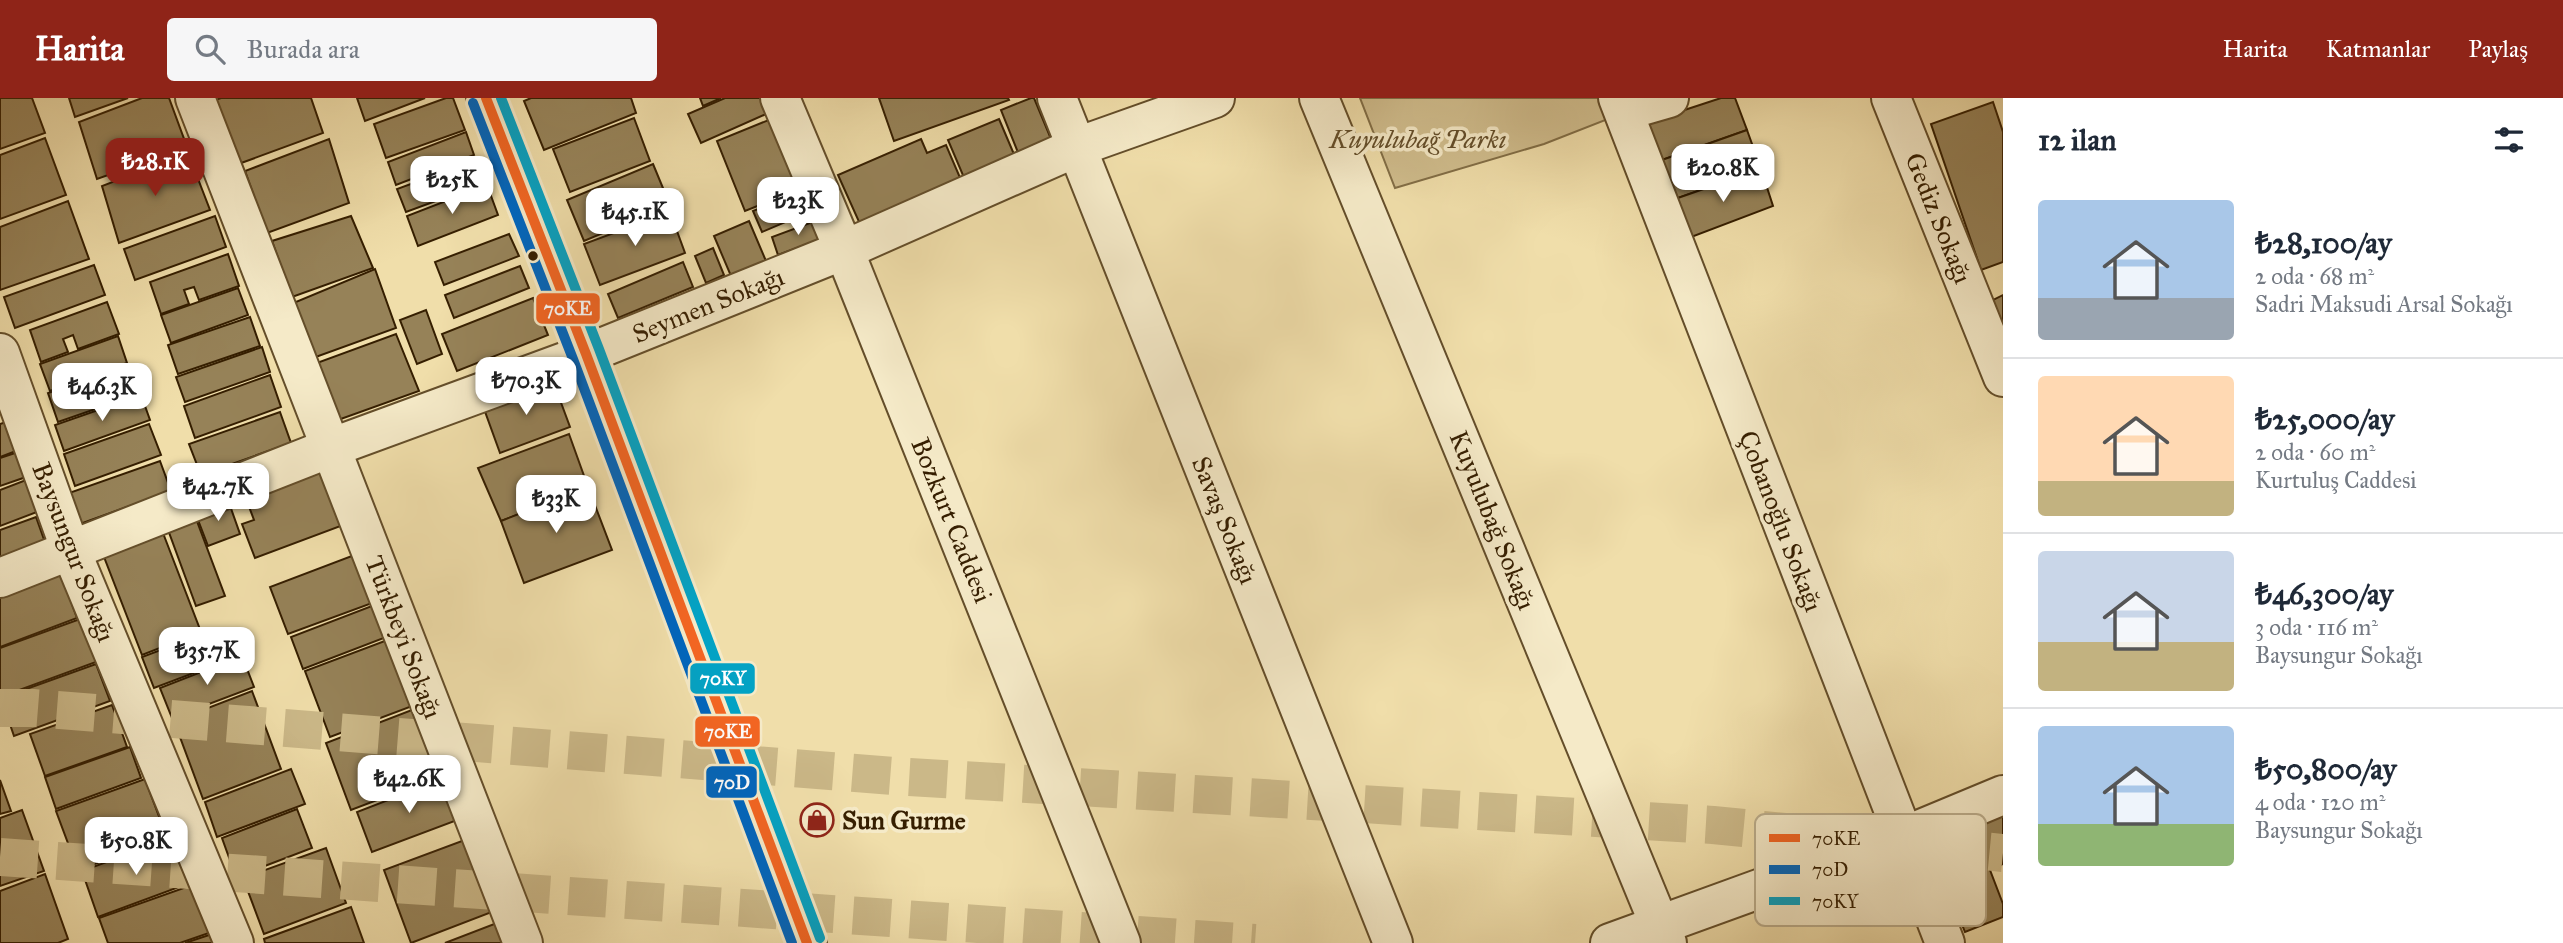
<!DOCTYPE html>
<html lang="tr">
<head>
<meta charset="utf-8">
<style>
	:root { --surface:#fff; --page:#f6f6f7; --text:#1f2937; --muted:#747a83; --line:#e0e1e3; --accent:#8f2418 }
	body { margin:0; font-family:"IM FELL Great Primer",serif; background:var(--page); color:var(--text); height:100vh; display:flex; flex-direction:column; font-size:26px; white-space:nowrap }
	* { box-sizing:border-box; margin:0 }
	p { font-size:23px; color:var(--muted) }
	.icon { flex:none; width:38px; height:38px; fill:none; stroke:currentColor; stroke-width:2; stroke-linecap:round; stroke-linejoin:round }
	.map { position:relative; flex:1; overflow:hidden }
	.sheet { display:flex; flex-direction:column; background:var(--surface); width:560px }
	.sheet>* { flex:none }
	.price { position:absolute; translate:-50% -60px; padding:0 16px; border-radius:14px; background:#fff; color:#222; font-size:23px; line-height:46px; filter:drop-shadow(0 2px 4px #0008) }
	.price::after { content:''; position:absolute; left:50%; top:42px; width:21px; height:16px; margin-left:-10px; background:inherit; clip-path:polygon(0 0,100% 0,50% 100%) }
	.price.active { background:var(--accent); color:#fff }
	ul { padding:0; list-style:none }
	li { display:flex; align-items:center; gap:21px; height:175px; padding:0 35px }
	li+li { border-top:2px solid var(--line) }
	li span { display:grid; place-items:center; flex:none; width:196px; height:140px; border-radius:7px; color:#555 }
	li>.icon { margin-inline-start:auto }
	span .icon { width:84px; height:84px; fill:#fffc; stroke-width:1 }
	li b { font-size:30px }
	h2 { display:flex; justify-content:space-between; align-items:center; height:84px; padding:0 35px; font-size:30px }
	header { display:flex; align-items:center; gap:42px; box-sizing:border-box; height:98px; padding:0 35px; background:var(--accent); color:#fff }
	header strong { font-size:33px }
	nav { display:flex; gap:38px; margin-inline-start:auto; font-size:24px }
	.search { width:490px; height:63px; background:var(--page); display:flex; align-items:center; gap:18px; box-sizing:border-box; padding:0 24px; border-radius:7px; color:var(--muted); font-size:26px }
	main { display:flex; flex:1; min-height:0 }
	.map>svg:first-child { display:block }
	.green { fill:#d0bd8d; stroke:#826e46; stroke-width:2 }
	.building { fill:#968258; stroke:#351e00; stroke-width:2 }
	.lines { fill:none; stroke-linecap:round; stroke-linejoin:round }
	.major-tunnel { stroke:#cbb888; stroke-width:38; stroke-dasharray:38 19; stroke-linecap:butt }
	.minor-casing { stroke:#644e2a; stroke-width:42 }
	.minor { stroke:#f5eac8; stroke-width:38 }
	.bus-1-casing { stroke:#f5eac8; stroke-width:16 }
	.bus-2-casing { stroke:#f5eac8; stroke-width:16 }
	.bus-3-casing { stroke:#f5eac8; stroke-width:16 }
	.bus-1 { stroke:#f26522; stroke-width:10 }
	.bus-2 { stroke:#0065bd; stroke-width:10 }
	.bus-3 { stroke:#03a2c4; stroke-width:10 }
	.bus-dot { fill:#351e00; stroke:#f5eac8; stroke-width:2.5 }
	.labels { text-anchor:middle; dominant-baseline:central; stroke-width:7; stroke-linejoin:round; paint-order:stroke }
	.park-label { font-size:26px; font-style:italic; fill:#644e2a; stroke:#f5eac8 }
	.street-label { font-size:26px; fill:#351e00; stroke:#f5eac8 }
	.poi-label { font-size:26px; font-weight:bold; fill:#351e00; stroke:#f5eac8; text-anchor:start }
	.key { fill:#f5eac8; stroke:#bbad8c; stroke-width:2 }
	.key-label { font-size:19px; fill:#351e00 }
	.line-badge { stroke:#f5eac8; stroke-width:2.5 }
	.badge-label { font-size:19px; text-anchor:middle; font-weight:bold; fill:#fff }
</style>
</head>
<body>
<header>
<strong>Harita</strong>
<div class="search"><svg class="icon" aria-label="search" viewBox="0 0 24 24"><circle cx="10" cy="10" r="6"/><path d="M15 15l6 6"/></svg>Burada ara</div>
<nav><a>Harita</a><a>Katmanlar</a><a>Paylaş</a></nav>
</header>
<main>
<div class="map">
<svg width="2003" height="845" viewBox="0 0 2003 845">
	<rect width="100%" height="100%" fill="#f0deaa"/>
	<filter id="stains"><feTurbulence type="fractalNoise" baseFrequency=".00286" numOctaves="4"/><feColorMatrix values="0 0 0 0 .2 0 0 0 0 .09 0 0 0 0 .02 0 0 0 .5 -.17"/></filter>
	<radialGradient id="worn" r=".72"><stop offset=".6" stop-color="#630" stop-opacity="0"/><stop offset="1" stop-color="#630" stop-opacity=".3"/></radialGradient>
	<!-- green -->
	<path class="green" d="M 1360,0 L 1600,0 L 1608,21 L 1544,46 L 1395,90 Z"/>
	<!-- building -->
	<g class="building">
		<path d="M 0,0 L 32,0 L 45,35 L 0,51 Z"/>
		<path d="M 69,0 L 128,0 L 75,19 Z"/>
		<path d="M 142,0 L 169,0 L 187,49 L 97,81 L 79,24 Z"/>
		<path d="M 221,0 L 311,0 L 323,35 L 233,68 L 210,4 Z"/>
		<path d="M 357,0 L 425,0 L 365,23 Z"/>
		<path d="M 446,0 L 453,0 L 465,32 L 386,60 L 374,26 Z"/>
		<path d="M 531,0 L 631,0 L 636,15 L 544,52 L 524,3 Z"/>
		<path d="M 700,0 L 721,0 L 703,8 Z"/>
		<path d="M 725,0 L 770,0 L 775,12 L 701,45 L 688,16 Z"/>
		<path d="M 879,0 L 1008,0 L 1009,2 L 894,43 Z"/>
		<path d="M 1031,0 L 1034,0 L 1054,48 L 1021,62 L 1001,12 Z"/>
		<path d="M 1721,0 L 1735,0 L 1747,32 L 1659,63 L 1645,25 Z"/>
		<path d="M 1993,4 L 2003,34 L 2003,164 L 1981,172 L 1931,26 Z"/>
		<path d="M 781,17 L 810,87 L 745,113 L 717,43 Z"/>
		<path d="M 634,20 L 650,63 L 570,94 L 553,51 Z"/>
		<path d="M 999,21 L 1016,61 L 965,82 L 948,42 Z"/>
		<path d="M 1747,32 L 1761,71 L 1672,102 L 1659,63 Z"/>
		<path d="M 466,34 L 474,57 L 396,87 L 388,64 Z"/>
		<path d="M 45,40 L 66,97 L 0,121 L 0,57 Z"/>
		<path d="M 329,41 L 349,105 L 267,135 L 245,73 Z"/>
		<path d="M 921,41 L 927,55 L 946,47 L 961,82 L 860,126 L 838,77 Z"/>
		<path d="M 188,55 L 210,112 L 119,145 L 102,88 Z"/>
		<path d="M 476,62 L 485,85 L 406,114 L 397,91 Z"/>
		<path d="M 653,66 L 670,107 L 584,143 L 567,102 Z"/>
		<path d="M 1761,71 L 1773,108 L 1686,141 L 1672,102 Z"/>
		<path d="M 487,87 L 498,117 L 418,148 L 407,118 Z"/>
		<path d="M 807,91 L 816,111 L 762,134 L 753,113 Z"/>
		<path d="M 68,103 L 89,161 L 0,192 L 0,129 Z"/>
		<path d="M 670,114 L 685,155 L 600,187 L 584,146 Z"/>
		<path d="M 215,118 L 226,149 L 135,182 L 124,151 Z"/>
		<path d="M 351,118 L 373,170 L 292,199 L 272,143 Z"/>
		<path d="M 818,122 L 824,140 L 778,157 L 772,139 Z"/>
		<path d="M 749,123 L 766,163 L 731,178 L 714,138 Z"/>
		<path d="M 509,136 L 519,158 L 444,187 L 435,164 Z"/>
		<path d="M 713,150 L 724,177 L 706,185 L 695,158 Z"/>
		<path d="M 228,156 L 239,188 L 199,202 L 194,189 L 184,192 L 189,206 L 161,216 L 150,184 Z"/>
		<path d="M 683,164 L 693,189 L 618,220 L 608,196 Z"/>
		<path d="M 94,167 L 105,197 L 15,230 L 4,199 Z"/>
		<path d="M 520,168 L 529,190 L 454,220 L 445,197 Z"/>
		<path d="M 375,171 L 396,230 L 313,260 L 291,206 Z"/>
		<path d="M 238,190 L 248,217 L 171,245 L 161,217 Z"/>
		<path d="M 2003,197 L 2003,265 L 1981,208 Z"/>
		<path d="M 533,200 L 548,237 L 457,273 L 442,236 Z"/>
		<path d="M 107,204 L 119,236 L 78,251 L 73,237 L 63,241 L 68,254 L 41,264 L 30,232 Z"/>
		<path d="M 426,212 L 442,256 L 417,266 L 400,222 Z"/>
		<path d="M 250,219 L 260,248 L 178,276 L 168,247 Z"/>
		<path d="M 396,236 L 419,293 L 338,322 L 314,266 Z"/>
		<path d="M 118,238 L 127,265 L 50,293 L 40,266 Z"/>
		<path d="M 262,249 L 270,274 L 185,304 L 176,279 Z"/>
		<path d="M 129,267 L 139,296 L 58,324 L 48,295 Z"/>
		<path d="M 270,277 L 281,309 L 195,340 L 184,308 Z"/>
		<path d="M 553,283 L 570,329 L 500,355 L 483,308 Z"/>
		<path d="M 141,297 L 150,322 L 64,353 L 55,327 Z"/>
		<path d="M 280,314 L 291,345 L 201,377 L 189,346 Z"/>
		<path d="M 6,324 L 16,353 L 0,359 L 0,326 Z"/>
		<path d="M 149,326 L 161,357 L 75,388 L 64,356 Z"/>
		<path d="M 569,336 L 588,389 L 501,423 L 478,370 Z"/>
		<path d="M 18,354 L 26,379 L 0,388 L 0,360 Z"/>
		<path d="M 322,360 L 346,426 L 255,460 L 242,426 L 254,422 L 242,390 Z"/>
		<path d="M 160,363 L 171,393 L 80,426 L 69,395 Z"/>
		<path d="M 26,382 L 37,414 L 0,428 L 0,392 Z"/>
		<path d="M 588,389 L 612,452 L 524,485 L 501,423 Z"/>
		<path d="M 228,402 L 240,436 L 208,448 L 195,414 Z"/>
		<path d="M 195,418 L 225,498 L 196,508 L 167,429 Z"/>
		<path d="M 36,419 L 47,450 L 0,467 L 0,432 Z"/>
		<path d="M 158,422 L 201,534 L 142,557 L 99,446 Z"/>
		<path d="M 357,456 L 375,504 L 288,536 L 270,489 Z"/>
		<path d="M 61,476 L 77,520 L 0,549 L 0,499 Z"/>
		<path d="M 377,506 L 389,538 L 303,571 L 291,539 Z"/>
		<path d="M 80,521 L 96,564 L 0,599 L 0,550 Z"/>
		<path d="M 203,536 L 215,567 L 154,590 L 142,559 Z"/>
		<path d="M 390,541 L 415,607 L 330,639 L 305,573 Z"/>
		<path d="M 242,558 L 254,589 L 172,620 L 160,590 Z"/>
		<path d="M 96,566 L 110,603 L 14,638 L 1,600 Z"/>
		<path d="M 252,593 L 281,671 L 203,701 L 174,623 Z"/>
		<path d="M 112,607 L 127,649 L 45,678 L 30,636 Z"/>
		<path d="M 417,610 L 443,677 L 351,712 L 326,645 Z"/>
		<path d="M 130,649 L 141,680 L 56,711 L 45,679 Z"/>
		<path d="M 291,671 L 305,706 L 217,739 L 205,704 Z"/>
		<path d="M 445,680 L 460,721 L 372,754 L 357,714 Z"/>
		<path d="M 145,681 L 167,740 L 78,772 L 56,713 Z"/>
		<path d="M 0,682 L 11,713 L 0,716 Z"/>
		<path d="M 297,711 L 312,750 L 236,779 L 222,740 Z"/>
		<path d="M 22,712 L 44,773 L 0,788 L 0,720 Z"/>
		<path d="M 2003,717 L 2003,766 L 1990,772 L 2003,806 L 2003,819 L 1965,834 L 1930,747 Z"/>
		<path d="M 174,739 L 190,785 L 98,819 L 82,773 Z"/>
		<path d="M 470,740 L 497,812 L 411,845 L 384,772 Z"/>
		<path d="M 326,750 L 346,805 L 264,836 L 243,780 Z"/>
		<path d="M 45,776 L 68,841 L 58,845 L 0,845 L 0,793 Z"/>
		<path d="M 192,787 L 209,835 L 180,845 L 108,845 L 99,820 Z"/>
		<path d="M 351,809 L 364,845 L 265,845 L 264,841 Z"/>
		<path d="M 502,823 L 510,845 L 445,845 Z"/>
		<path d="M 212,836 L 215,845 L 185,845 Z"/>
	</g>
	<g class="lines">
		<!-- major-tunnel -->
		<g class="major-tunnel">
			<path d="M 0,610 L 33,610 L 894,678 L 1713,727 L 2003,755"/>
			<path d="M 0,759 L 1255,845"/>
		</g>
		<defs>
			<g id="minor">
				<path d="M 195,0 L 523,845"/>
				<path d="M 486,0 L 586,256 L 807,845"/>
				<path d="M 780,0 L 844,152 L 1121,845"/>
				<path d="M 1057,0 L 1393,845"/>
				<path d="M 1319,0 L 1667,845"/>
				<path d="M 1618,0 L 1945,845"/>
				<path d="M 1891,0 L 2003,279"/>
				<path d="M 1624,13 L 1669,0"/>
				<path d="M 0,255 L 71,453 L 234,845"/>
				<path d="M 0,480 L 330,350 L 586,256 L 844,152 L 1077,49 L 1215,0"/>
				<path d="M 1610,845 L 1902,739 L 2003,697"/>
			</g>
		</defs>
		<!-- minor casing -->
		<use href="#minor" class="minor-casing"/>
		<!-- minor -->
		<use href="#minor" class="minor"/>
		<defs>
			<path id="bus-1" d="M 486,0 L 586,256 L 807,845"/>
			<path id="bus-2" d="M 473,5 L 573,261 L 792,845"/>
			<path id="bus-3" d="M 501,0 L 599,251 L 820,840"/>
		</defs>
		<!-- bus-1 casing -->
		<use href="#bus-1" class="bus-1-casing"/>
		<!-- bus-2 casing -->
		<use href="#bus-2" class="bus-2-casing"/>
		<!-- bus-3 casing -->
		<use href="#bus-3" class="bus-3-casing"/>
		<!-- bus-1 -->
		<use href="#bus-1" class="bus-1"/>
		<!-- bus-2 -->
		<use href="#bus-2" class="bus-2"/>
		<!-- bus-3 -->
		<use href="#bus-3" class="bus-3"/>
	</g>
	<!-- icons -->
	<defs>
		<symbol id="shop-ring" viewBox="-11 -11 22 22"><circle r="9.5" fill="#f5eac8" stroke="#8f2418" stroke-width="1.5"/><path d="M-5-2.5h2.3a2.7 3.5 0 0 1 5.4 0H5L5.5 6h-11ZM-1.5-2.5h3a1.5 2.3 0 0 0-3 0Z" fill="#8f2418"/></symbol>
	</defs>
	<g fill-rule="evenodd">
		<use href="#shop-ring" x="798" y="703" width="38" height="38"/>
	</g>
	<!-- markers -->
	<circle class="bus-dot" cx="533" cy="158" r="6"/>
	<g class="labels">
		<!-- park labels -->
		<g class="park-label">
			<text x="1418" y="41">Kuyulubağ Parkı</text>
		</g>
		<!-- street labels -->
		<g class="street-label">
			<text transform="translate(1939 120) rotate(68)">Gediz Sokağı</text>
			<text transform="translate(708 207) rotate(-22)">Seymen Sokağı</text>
			<text transform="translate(952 422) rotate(68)">Bozkurt Caddesi</text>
			<text transform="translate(1225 422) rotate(68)">Savaş Sokağı</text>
			<text transform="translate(1493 422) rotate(68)">Kuyulubağ Sokağı</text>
			<text transform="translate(1781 423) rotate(69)">Çobanoğlu Sokağı</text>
			<text transform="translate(74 454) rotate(69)">Baysungur Sokağı</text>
			<text transform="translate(404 539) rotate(69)">Türkbeyi Sokağı</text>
		</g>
		<!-- poi labels -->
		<g class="poi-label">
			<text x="842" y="722">Sun Gurme</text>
		</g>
	</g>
	<!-- legend -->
	<rect x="1755" y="716" width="231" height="112" rx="10" class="key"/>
	<rect x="1769" y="736" width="31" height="8" fill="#f26522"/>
	<rect x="1769" y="767" width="31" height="9" fill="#0065bd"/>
	<rect x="1769" y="799" width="31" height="8" fill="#03a2c4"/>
	<g class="key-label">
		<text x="1812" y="747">70KE</text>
		<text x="1812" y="778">70D</text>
		<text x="1812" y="810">70KY</text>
	</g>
	<g class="line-badge">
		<rect x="535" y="194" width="66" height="33" rx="7" fill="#f26522"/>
		<rect x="689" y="564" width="67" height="33" rx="7" fill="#03a2c4"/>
		<rect x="694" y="617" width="67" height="33" rx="7" fill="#f26522"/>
		<rect x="705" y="667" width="53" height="34" rx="7" fill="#0065bd"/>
	</g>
	<g class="badge-label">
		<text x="568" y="217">70KE</text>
		<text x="723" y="587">70KY</text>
		<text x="728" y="640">70KE</text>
		<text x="732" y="691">70D</text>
	</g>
	<rect width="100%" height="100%" filter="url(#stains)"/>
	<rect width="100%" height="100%" fill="url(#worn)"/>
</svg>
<b class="price active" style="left:155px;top:100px">₺28.1K</b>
<b class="price" style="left:1723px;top:106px">₺20.8K</b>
<b class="price" style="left:452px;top:118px">₺25K</b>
<b class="price" style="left:798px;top:139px">₺23K</b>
<b class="price" style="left:635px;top:150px">₺45.1K</b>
<b class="price" style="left:526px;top:319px">₺70.3K</b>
<b class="price" style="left:102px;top:325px">₺46.3K</b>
<b class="price" style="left:218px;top:425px">₺42.7K</b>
<b class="price" style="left:556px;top:437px">₺33K</b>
<b class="price" style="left:207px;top:589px">₺35.7K</b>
<b class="price" style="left:409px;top:717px">₺42.6K</b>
<b class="price" style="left:136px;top:779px">₺50.8K</b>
</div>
<section class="sheet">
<h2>12 ilan<svg class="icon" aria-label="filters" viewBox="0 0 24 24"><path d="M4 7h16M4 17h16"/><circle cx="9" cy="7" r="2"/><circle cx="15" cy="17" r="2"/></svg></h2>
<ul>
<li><span style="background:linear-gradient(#a9c7e8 70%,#9aa5b1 0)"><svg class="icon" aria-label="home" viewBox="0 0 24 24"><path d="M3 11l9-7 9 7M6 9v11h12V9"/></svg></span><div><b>₺28,100/ay</b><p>2 oda · 68 m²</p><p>Sadri Maksudi Arsal Sokağı</p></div></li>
<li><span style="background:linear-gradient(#ffd9b3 75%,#c2b280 0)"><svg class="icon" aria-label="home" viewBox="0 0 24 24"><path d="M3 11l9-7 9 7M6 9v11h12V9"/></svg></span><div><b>₺25,000/ay</b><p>2 oda · 60 m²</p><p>Kurtuluş Caddesi</p></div></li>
<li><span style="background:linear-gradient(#c9d6e8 65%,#c2b280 0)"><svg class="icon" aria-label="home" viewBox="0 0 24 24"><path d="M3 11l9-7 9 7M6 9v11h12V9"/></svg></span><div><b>₺46,300/ay</b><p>3 oda · 116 m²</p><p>Baysungur Sokağı</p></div></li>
<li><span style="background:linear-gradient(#a9c7e8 70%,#8fb573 0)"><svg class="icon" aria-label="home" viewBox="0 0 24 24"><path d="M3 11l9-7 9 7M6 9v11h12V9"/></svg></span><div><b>₺50,800/ay</b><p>4 oda · 120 m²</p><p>Baysungur Sokağı</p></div></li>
</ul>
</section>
</main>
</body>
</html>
